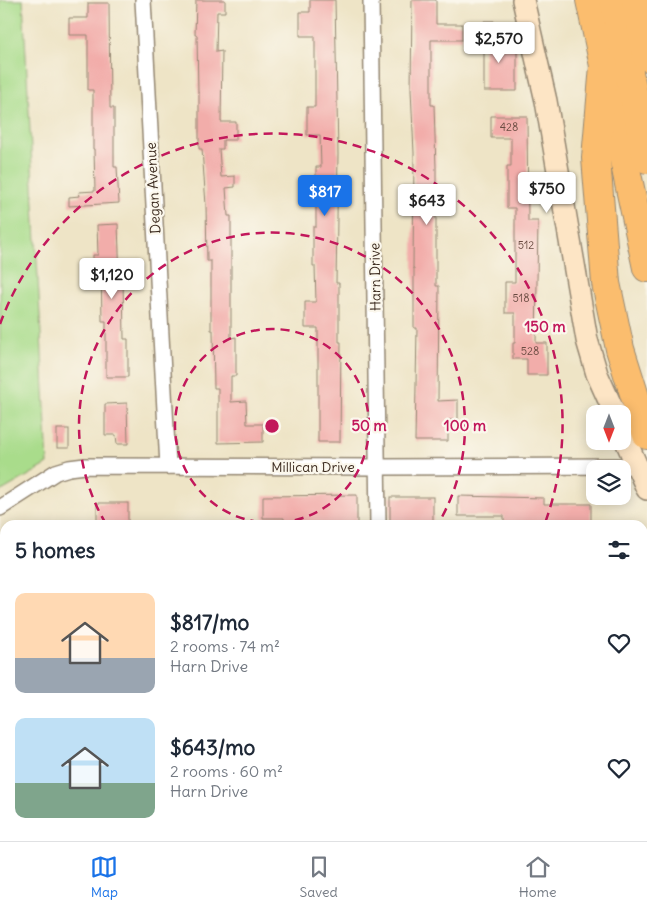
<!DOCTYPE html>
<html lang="en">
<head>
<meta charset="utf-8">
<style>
	:root { --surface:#fff; --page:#f6f6f7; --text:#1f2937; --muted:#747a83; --line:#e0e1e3; --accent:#1a73e8 }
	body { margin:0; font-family:Delius,sans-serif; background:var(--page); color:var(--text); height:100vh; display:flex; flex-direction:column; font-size:19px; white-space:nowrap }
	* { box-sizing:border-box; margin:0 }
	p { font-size:16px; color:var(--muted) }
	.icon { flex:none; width:28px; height:28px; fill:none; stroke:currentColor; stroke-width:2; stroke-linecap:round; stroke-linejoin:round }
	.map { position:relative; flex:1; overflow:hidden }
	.sheet { position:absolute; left:0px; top:520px; width:648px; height:321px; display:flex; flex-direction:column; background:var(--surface); border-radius:15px 15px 0 0; box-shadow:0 2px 12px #0003 }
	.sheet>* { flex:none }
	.needle { width:32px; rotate:180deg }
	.tools { position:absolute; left:586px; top:405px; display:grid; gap:10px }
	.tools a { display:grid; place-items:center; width:45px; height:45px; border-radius:10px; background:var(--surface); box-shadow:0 2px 12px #0003; font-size:25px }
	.price { position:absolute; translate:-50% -42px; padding:0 11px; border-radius:5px; background:#fff; color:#222; font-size:16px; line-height:32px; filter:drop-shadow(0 1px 2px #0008) }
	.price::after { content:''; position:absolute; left:50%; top:30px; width:15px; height:11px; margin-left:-8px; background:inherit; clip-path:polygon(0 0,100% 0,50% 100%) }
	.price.selected { background:var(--accent); color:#fff }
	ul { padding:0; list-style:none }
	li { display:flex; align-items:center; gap:15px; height:125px; padding:0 15px }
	li span { display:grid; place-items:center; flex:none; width:140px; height:100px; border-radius:10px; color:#555 }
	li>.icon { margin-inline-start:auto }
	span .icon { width:60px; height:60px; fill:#fffc; stroke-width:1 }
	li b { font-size:21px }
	h2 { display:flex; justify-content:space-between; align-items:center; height:60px; padding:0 15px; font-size:21px }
	.dock { display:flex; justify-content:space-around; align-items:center; height:70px; border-top:1px solid var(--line); background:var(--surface); font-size:14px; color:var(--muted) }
	.dock a { display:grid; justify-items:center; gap:2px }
	.dock .selected { color:var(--accent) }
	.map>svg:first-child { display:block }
	.green { fill:#a9dc8b; stroke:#728354 }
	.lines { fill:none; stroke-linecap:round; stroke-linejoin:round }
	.river { stroke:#52bdce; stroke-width:24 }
	.building { fill:#f2adaa }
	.street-casing { stroke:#948772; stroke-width:18 }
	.secondary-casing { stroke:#948772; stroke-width:24 }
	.highway-casing { stroke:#948772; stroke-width:30 }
	.street { stroke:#fff; stroke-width:15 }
	.secondary { stroke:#fde5c5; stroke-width:21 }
	.highway { stroke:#fbbd6e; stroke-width:28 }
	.ring { fill:none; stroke:#c2185b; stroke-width:2.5; stroke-dasharray:9 6 }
	.labels { text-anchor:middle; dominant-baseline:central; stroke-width:4.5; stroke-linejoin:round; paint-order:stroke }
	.number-label { font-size:11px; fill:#694b41 }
	.street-label { font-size:14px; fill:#3b2a1e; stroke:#fbf7ec }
	.centre { fill:#c2185b; stroke:#fbf7ec; stroke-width:2.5 }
	.ring-label { font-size:15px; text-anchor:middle; font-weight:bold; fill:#c2185b; stroke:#fbf7ec; stroke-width:4.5; stroke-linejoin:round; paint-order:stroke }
</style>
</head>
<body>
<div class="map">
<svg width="647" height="841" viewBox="0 0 647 841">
	<rect width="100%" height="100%" fill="#fbf7ec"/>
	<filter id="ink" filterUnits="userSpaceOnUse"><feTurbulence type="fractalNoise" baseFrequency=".02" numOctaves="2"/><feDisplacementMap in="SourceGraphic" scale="10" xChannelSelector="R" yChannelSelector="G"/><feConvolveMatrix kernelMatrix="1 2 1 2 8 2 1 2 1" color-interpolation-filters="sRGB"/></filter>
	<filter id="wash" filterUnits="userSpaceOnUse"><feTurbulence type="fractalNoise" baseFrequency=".0096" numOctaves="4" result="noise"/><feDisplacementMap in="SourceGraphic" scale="20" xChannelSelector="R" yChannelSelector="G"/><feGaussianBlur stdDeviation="1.12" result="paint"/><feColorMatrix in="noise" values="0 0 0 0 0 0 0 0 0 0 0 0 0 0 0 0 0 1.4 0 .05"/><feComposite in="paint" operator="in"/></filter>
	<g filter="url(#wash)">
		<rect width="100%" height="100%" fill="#eee4c6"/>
		<!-- green -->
		<path class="green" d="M 0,0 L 23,0 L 48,464 L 0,492 Z"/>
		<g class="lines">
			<!-- river -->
			<g class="river">
				<path d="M 642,749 L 647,747"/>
				<path d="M 94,836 L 94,841"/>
				<path d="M 338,836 L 340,841"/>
				<path d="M 462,841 L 470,836"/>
			</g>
		</g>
		<g id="blocks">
			<!-- building -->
			<g class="building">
				<path d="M 196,0 L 225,0 L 225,12 L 217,12 L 216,52 L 222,51 L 221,122 L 236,122 L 236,140 L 223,140 L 223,149 L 219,149 L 221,177 L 235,176 L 235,187 L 226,188 L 228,216 L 231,216 L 231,338 L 236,337 L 236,376 L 231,376 L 231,402 L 246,401 L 247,424 L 263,424 L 263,442 L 218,443 L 218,388 L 214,388 L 213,330 L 211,330 L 211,261 L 207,261 L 206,205 L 202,149 L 199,149 L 199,93 L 198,93 L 197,35 L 195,35 Z"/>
				<path d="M 310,0 L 335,0 L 338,154 L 336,283 L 339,283 L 339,342 L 341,342 L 340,442 L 318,442 L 318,328 L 305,328 L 305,302 L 316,302 L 315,266 L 313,266 L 313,227 L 316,227 L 316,167 L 321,167 L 320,135 L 307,135 L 307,107 L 315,107 L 315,36 L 300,36 L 300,12 L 310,12 Z"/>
				<path d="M 412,0 L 436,0 L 436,24 L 462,24 L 462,40 L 431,40 L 431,105 L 434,105 L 436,168 L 436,286 L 439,286 L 438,401 L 458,400 L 458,420 L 448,420 L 448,441 L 415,441 L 417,328 L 414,328 L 414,268 L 413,268 L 414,153 L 411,90 Z"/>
				<path d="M 88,3 L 109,3 L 110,108 L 114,108 L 114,167 L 117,167 L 119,203 L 69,206 L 69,197 L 80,196 L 79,192 L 95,191 L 94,149 L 93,149 L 93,90 L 88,90 L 88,35 L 69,35 L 69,18 L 88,18 Z"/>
				<path d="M 484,21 L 494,21 L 494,48 L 517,48 L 517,91 L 484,91 Z"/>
				<path d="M 491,116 L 527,116 L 528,221 L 538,221 L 536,343 L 547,343 L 547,375 L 527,375 L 527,359 L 513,359 L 513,343 L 515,343 L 515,313 L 505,313 L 505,282 L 515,282 L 515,208 L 507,208 L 507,166 L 511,166 L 511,138 L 491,138 Z"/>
				<path d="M 118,224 L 120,280 L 123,280 L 124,339 L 128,339 L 128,377 L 106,377 L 106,321 L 102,321 L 101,267 L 93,267 L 93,255 L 98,255 L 97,225 Z"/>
				<path d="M 127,403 L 128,444 L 117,444 L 116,435 L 105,435 L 105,404 Z"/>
				<rect x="57" y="429" width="12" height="19"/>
				<path d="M 357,495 L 357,525 L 284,525 L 284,518 L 263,518 L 263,496 Z"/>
				<path d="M 458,496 L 544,498 L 544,504 L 591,504 L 591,525 L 504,525 L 504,516 L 458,516 Z"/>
				<rect x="390" y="497" width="43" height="27"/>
				<rect x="97" y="503" width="31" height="22"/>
			</g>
		</g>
	</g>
	<g filter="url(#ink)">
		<use href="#blocks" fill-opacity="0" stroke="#948772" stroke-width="1"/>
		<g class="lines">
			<defs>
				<g id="street">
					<path d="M 143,0 L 168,466"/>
					<path d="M 371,0 L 378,525"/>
					<path d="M 0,508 L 56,472 L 69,468 L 85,466 L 378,467 L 638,466"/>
				</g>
				<g id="secondary">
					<path d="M 523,0 L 546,101 L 587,340 L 597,374 L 615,414"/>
					<path d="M 622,432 L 647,489"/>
				</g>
				<g id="highway">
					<path d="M 590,0 L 647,268"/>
					<path d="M 614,0 L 647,159"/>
					<path d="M 636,0 L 647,57"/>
					<path d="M 604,66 L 596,158 L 606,283 L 620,349 L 647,435"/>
				</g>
			</defs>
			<!-- street casing -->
			<use href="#street" class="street-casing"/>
			<!-- secondary casing -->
			<use href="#secondary" class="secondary-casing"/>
			<!-- highway casing -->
			<use href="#highway" class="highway-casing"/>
			<!-- street -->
			<use href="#street" class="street"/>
			<!-- secondary -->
			<use href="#secondary" class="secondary"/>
			<!-- highway -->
			<use href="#highway" class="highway"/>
		</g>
	</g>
	<!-- distance rings -->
	<g class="ring">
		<circle cx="272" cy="426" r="97"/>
		<path d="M106 524A193 193 0 1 1 438 524"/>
		<path d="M0 324A290 290 0 0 1 545 523"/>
	</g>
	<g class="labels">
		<!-- number labels -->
		<g class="number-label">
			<text x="509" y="127">428</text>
			<text x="526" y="245">512</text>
			<text x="521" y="298">518</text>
			<text x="530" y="351">528</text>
		</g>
		<!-- street labels -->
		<g class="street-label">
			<text transform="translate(153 188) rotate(-93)">Degan Avenue</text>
			<text transform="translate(375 277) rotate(-91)">Harn Drive</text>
			<text x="313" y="467">Millican Drive</text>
		</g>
	</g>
	<circle cx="272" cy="426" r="8" class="centre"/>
	<g class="ring-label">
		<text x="545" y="332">150 m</text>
		<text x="369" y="431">50 m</text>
		<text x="465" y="431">100 m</text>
	</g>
</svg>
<div class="tools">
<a><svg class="needle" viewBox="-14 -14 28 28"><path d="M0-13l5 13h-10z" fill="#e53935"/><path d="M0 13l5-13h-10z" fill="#747a83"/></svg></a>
<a><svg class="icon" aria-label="layers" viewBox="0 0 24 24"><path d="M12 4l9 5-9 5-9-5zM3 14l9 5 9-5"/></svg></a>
</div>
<b class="price" style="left:499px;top:64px">$2,570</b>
<b class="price" style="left:547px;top:214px">$750</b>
<b class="price selected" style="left:325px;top:217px">$817</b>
<b class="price" style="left:427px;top:226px">$643</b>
<b class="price" style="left:112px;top:300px">$1,120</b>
<section class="sheet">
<h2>5 homes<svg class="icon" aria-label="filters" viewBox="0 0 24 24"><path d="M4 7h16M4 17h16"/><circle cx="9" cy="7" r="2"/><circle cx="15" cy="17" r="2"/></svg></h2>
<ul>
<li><span style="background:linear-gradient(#ffd9b3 65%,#9aa5b1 0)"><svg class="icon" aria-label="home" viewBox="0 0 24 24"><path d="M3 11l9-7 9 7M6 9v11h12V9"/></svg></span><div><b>$817/mo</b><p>2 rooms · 74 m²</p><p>Harn Drive</p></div><svg class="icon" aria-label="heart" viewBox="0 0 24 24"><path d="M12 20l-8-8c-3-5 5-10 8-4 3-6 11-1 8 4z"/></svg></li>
<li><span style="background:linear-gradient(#bfe0f5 65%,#7fa58c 0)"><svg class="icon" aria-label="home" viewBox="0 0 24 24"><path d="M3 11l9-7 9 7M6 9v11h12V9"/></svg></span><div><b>$643/mo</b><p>2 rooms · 60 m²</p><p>Harn Drive</p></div><svg class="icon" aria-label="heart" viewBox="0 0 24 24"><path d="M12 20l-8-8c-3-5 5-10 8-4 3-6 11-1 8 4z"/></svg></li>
</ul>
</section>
</div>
<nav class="dock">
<a class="selected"><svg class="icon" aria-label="map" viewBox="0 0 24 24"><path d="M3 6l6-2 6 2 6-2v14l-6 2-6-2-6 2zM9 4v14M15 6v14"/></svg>Map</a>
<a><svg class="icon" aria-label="saved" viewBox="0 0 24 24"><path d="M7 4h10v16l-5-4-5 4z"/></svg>Saved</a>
<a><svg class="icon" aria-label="home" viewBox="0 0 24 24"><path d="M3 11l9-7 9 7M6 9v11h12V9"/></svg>Home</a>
</nav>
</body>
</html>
